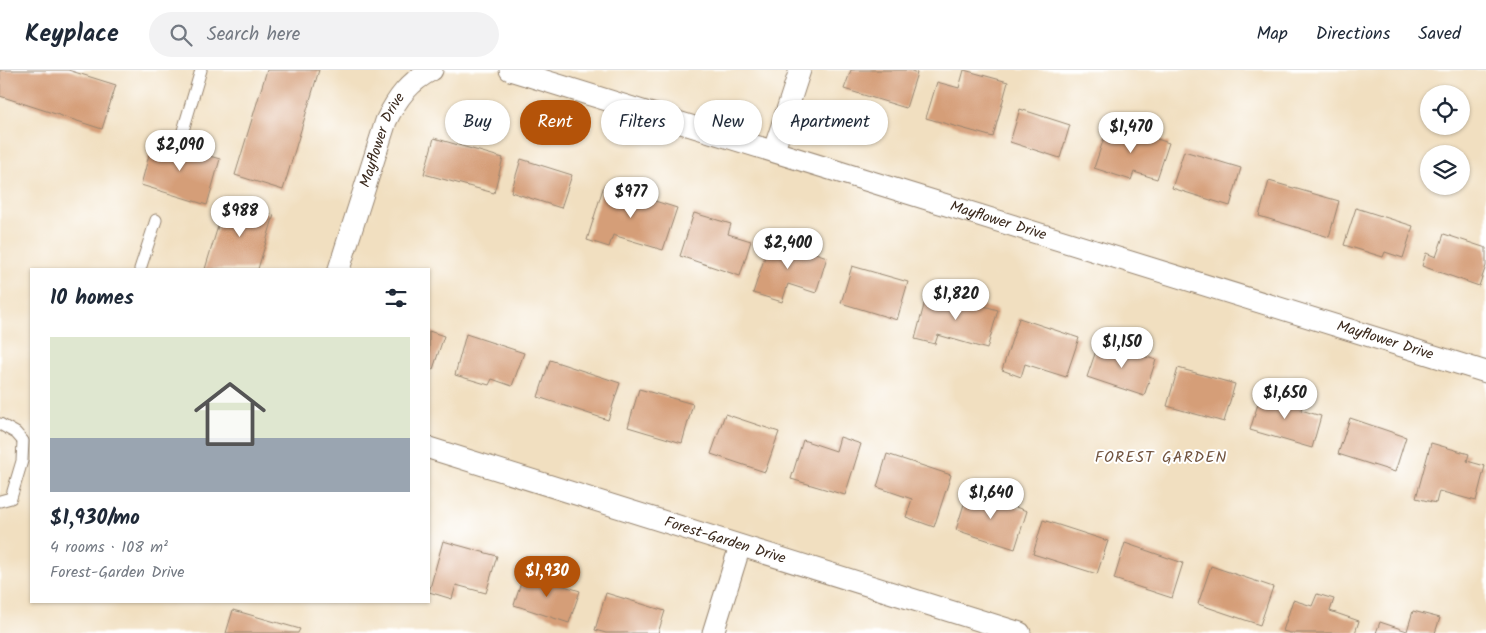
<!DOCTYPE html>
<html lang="en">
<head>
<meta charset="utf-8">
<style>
	:root { --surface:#fff; --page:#f2f2f3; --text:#1f2937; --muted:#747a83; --line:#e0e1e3; --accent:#b45309 }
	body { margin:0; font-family:Kalam,sans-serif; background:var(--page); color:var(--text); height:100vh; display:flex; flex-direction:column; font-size:19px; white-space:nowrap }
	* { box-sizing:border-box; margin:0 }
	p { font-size:16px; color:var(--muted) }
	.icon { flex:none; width:28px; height:28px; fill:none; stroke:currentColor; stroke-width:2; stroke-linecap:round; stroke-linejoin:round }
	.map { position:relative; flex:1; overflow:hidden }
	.sheet { position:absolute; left:30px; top:198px; width:400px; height:335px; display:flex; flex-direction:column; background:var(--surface); border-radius:0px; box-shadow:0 1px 4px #0004 }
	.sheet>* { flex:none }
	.hud { position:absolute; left:445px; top:30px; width:475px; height:45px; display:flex; gap:10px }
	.buttons { position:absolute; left:1420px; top:15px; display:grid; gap:10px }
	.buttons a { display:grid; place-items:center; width:50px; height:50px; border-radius:50%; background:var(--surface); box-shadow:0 1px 4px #0004; font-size:25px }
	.price { position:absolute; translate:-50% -42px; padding:0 11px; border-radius:18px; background:#fff; color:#222; font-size:16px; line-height:32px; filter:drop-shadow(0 1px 2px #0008) }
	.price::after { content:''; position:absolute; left:50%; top:30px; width:15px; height:11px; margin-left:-8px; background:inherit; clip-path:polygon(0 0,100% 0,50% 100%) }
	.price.active { background:var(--accent); color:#fff }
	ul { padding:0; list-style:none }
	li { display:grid; align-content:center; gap:10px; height:265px; padding:0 20px }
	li+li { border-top:1px solid var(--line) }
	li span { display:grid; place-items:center; height:155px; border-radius:0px; color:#555 }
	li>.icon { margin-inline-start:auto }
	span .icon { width:90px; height:90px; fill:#fffc; stroke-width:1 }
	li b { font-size:21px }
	h2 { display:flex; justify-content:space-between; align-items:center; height:60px; padding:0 20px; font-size:21px }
	.tag { padding:0 18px; border-radius:22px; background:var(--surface); box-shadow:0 1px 4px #0004; font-size:18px; line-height:45px }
	.tag.active { background:var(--accent); color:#fff }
	header { display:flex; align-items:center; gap:30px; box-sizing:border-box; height:70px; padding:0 25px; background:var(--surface); border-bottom:1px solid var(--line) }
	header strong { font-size:24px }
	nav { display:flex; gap:28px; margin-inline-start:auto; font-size:18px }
	.search { width:350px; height:45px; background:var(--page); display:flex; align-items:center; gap:12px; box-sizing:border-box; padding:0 18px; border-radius:28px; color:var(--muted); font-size:19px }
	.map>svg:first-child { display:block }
	.building { fill:#d59e78 }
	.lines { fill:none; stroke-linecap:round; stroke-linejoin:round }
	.service-casing { stroke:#96846f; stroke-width:13 }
	.minor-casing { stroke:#96846f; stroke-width:23 }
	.service { stroke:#fff; stroke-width:11 }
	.minor { stroke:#fff; stroke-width:21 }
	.labels { text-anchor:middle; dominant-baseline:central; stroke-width:4; stroke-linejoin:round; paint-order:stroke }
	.street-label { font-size:15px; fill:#3b2a1e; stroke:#fff }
	.neighbourhood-label { font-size:16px; letter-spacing:1px; fill:#71533e; stroke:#fff }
</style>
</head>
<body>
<header>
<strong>Keyplace</strong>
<div class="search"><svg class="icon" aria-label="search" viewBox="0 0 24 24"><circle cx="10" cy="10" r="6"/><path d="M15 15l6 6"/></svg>Search here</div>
<nav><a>Map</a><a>Directions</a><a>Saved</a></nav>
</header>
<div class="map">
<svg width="1486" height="563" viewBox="0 0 1486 563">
	<rect width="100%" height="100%" fill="#fff"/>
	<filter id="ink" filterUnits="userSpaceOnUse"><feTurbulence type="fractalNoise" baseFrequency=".02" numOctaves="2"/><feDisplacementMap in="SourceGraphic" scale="10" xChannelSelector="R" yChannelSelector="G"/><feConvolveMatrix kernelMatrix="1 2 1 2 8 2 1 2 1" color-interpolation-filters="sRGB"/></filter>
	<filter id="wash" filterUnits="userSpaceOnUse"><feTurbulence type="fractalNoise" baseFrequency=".0096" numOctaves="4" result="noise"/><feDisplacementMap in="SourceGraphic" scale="20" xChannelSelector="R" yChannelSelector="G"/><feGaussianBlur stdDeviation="1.12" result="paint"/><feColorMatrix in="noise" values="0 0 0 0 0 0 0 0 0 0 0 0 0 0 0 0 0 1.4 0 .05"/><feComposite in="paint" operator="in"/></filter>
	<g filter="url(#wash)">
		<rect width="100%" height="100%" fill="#f1dfc0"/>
		<g id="blocks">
			<!-- building -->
			<g class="building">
				<path d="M 0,0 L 68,0 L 116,15 L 102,59 L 0,26 Z"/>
				<path d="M 267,0 L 319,0 L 283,120 L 235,105 Z"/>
				<path d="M 851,0 L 909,0 L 917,3 L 906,38 L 844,19 Z"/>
				<path d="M 964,0 L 1008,12 L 993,67 L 926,48 L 937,12 L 959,18 Z"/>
				<path d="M 1020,39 L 1070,55 L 1060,88 L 1010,72 Z"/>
				<path d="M 1109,53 L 1169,73 L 1157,109 L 1134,102 L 1131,110 L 1094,98 Z"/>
				<path d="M 434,68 L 503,88 L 494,123 L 424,104 Z"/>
				<path d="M 153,70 L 220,89 L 207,135 L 141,115 Z"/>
				<path d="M 1184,81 L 1241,98 L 1230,136 L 1172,118 Z"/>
				<path d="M 521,89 L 572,105 L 561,138 L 511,122 Z"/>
				<path d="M 1269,111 L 1339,131 L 1329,167 L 1259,146 Z"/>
				<path d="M 604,115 L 677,138 L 663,180 L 613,165 L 609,177 L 587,170 Z"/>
				<path d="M 226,130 L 274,145 L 258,199 L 205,199 Z"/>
				<path d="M 1356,138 L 1413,156 L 1403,188 L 1385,182 L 1383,187 L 1344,175 Z"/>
				<path d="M 694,143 L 731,154 L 728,164 L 751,171 L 740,206 L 680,186 Z"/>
				<path d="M 1444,164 L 1486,178 L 1486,196 L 1479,216 L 1422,196 L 1426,183 L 1436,187 Z"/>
				<path d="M 771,168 L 827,187 L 816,223 L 788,214 L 782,232 L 753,223 Z"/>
				<path d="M 852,196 L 908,212 L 897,250 L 841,233 Z"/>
				<path d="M 928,220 L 998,240 L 987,279 L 938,265 L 935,274 L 915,269 Z"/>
				<path d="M 1019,248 L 1079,268 L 1066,307 L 1025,294 L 1021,307 L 1002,300 Z"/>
				<path d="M 429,261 L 444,266 L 433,299 L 429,297 Z"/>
				<path d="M 466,264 L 524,283 L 512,316 L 492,309 L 489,315 L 455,305 Z"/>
				<path d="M 1099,272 L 1156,290 L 1144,326 L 1087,307 Z"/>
				<path d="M 550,290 L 620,313 L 608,350 L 538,327 Z"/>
				<path d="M 1178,298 L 1235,314 L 1224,352 L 1167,336 Z"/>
				<path d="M 639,319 L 693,334 L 682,373 L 628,357 Z"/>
				<path d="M 1262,321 L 1303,333 L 1301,340 L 1321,346 L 1312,378 L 1250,360 Z"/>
				<path d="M 725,344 L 779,362 L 765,402 L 711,384 Z"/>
				<path d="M 1350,348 L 1406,367 L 1395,402 L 1338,384 Z"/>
				<path d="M 840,367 L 861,374 L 845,425 L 791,409 L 803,370 L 836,381 Z"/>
				<path d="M 1431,373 L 1469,384 L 1467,391 L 1485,396 L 1476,431 L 1439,421 L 1436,433 L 1416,428 Z"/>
				<path d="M 887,384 L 951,405 L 934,457 L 906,447 L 912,429 L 877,417 Z"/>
				<path d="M 968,421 L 1027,441 L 1015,479 L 956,460 Z"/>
				<path d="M 1043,450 L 1108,471 L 1097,504 L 1033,484 Z"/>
				<path d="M 443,471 L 497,486 L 486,523 L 456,515 L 452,529 L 429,522 Z"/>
				<path d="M 1125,473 L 1183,493 L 1172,528 L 1114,509 Z"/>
				<path d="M 1211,496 L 1273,517 L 1260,555 L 1198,534 Z"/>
				<path d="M 524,503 L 580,521 L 569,553 L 514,535 Z"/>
				<path d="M 606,523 L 665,541 L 658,563 L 606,563 L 595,560 Z"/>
				<path d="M 1317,524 L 1334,529 L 1330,541 L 1359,551 L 1355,563 L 1290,563 L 1283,561 L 1293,530 L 1312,536 Z"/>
				<path d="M 233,540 L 300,559 L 298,563 L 226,563 Z"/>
				<path d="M 1413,541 L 1440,548 L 1435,563 L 1376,563 L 1380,552 L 1407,561 Z"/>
			</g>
		</g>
	</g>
	<g filter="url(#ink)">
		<use href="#blocks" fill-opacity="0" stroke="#96846f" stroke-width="1"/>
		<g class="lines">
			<defs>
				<g id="service">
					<path d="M 182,64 L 201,0"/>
					<path d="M 140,199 L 156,150"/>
					<path d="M 0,354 L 16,363 L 23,371 L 22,391 L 11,428 L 0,431"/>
				</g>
				<g id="minor">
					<path id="s1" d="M 510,0 L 1486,302"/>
					<path d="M 774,80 L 800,0"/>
					<path id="s2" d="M 339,199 L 386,51 C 397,28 410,11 432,0"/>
					<path id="s3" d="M 429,378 L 1020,563"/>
					<path d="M 713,563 L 740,476"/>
				</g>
			</defs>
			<!-- service casing -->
			<use href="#service" class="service-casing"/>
			<!-- minor casing -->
			<use href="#minor" class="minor-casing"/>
			<!-- service -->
			<use href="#service" class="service"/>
			<!-- minor -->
			<use href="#minor" class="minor"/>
		</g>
	</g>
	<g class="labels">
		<!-- street labels -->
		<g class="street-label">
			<text stroke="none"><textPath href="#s2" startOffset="136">Mayflower Drive</textPath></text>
			<text stroke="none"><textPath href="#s1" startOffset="511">Mayflower Drive</textPath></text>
			<text stroke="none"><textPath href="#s1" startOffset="916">Mayflower Drive</textPath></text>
			<text stroke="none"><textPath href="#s3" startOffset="310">Forest-Garden Drive</textPath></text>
		</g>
		<!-- neighbourhood labels -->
		<g class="neighbourhood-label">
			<text x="1161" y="387">FOREST GARDEN</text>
		</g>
	</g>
</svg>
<div class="buttons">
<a><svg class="icon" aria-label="locate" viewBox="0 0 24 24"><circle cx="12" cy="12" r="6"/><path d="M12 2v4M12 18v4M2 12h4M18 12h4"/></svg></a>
<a><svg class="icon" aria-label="layers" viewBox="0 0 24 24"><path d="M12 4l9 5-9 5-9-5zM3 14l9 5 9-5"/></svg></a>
</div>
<b class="price" style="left:1131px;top:84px">$1,470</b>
<b class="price" style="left:180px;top:102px">$2,090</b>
<b class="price" style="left:631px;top:149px">$977</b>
<b class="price" style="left:240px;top:168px">$988</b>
<b class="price" style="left:788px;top:200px">$2,400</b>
<b class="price" style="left:956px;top:251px">$1,820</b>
<b class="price" style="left:1122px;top:299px">$1,150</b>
<b class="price" style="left:1285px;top:350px">$1,650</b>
<b class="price" style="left:991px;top:450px">$1,640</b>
<b class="price active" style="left:547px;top:528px">$1,930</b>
<div class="hud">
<a class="tag">Buy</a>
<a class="tag active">Rent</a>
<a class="tag">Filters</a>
<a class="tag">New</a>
<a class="tag">Apartment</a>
</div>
<section class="sheet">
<h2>10 homes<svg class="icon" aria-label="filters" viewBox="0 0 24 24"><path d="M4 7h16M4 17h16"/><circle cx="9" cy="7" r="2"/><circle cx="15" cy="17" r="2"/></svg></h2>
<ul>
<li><span style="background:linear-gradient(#dfe7d0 65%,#9aa5b1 0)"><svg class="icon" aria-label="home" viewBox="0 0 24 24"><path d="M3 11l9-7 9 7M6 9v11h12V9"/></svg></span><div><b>$1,930/mo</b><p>4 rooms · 108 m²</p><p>Forest-Garden Drive</p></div></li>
</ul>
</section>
</div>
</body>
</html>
